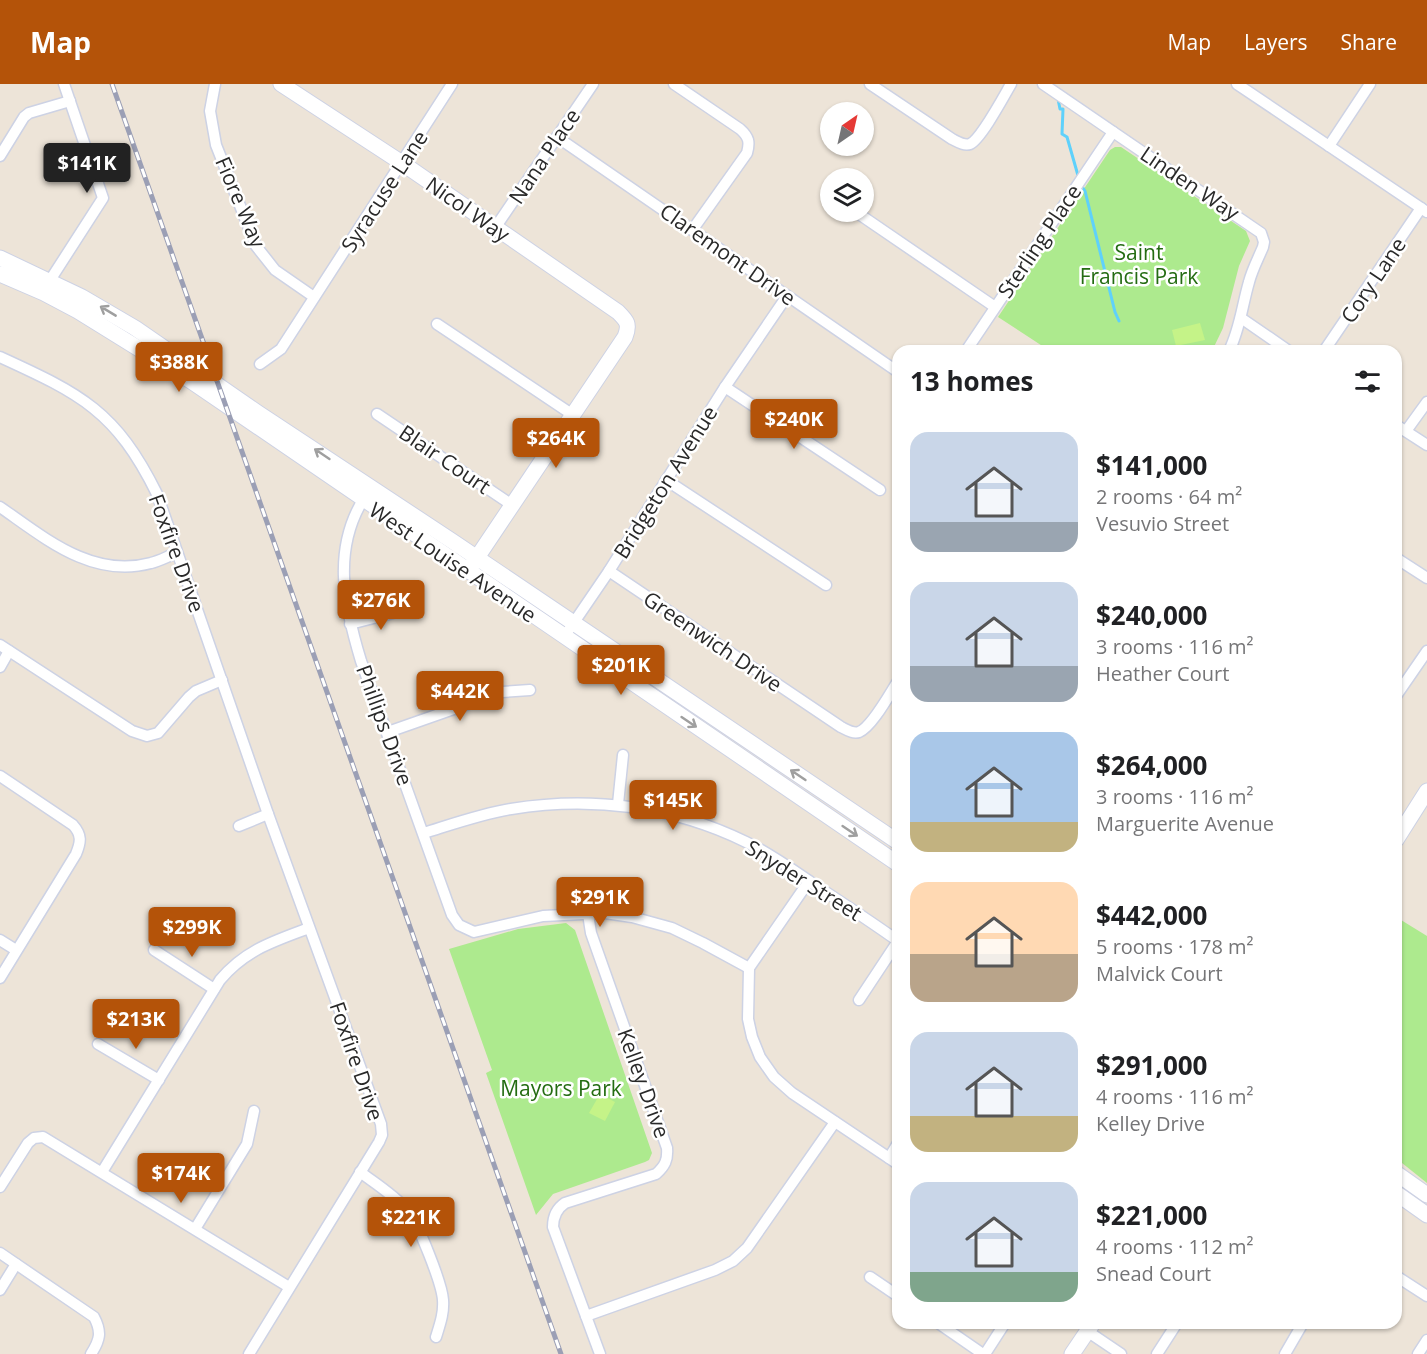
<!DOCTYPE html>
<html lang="en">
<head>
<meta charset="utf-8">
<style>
	:root { --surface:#fff; --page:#f6f6f6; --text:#202124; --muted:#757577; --accent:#b45309 }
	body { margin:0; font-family:"Open Sans",sans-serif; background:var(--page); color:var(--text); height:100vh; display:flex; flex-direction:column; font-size:22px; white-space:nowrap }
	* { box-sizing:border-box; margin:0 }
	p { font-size:20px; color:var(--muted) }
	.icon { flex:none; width:33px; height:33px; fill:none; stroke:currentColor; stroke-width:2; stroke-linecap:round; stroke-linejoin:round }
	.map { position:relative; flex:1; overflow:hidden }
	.sheet { position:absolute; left:892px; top:261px; width:510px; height:984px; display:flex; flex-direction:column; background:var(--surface); border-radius:18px; box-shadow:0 2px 4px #0004 }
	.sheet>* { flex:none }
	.needle { width:39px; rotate:34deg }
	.fabs { position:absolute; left:820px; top:18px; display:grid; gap:12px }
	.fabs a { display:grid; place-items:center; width:54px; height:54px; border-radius:50%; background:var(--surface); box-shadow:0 2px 4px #0004; font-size:30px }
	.price { position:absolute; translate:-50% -51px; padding:0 14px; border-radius:6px; background:var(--accent); color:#fff; font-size:20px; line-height:39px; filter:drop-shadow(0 2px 3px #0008) }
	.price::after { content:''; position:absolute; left:50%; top:36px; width:18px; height:14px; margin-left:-9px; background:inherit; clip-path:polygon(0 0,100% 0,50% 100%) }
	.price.current { background:#222; color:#fff }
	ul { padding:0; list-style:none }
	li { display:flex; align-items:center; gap:18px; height:150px; padding:0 18px }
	li span { display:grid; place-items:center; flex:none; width:168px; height:120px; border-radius:18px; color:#555 }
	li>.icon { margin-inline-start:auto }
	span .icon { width:72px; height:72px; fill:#fffc; stroke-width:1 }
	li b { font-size:26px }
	h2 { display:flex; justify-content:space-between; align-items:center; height:72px; padding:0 18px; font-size:26px }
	header { display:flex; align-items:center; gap:36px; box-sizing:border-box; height:84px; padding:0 30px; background:var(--accent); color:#fff }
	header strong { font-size:28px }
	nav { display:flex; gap:33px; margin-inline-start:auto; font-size:21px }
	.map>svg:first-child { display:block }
	.green { fill:#adea8e }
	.pitch { fill:#c5f388 }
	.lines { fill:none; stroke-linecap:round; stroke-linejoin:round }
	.stream { stroke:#5fd1fb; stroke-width:3 }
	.street-casing { stroke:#cdd2e4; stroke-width:13 }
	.secondary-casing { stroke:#cdd2e4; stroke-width:17 }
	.street { stroke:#fff; stroke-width:10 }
	.secondary { stroke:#fff; stroke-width:15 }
	.rail-casing { stroke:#9b9fb5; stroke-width:5 }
	.rail { stroke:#fff; stroke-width:3; stroke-dasharray:9; stroke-linecap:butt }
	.oneway { stroke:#9f9f9f }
	.labels { text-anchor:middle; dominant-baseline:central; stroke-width:5; stroke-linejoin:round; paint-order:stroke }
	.street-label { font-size:21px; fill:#292929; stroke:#fff }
	.park-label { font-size:21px; fill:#246c12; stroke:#fff }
</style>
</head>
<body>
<header>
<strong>Map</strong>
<nav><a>Map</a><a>Layers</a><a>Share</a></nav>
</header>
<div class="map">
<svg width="1427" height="1270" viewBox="0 0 1427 1270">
	<rect width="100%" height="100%" fill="#ede4d8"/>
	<!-- green -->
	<g class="green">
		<path d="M 1115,63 L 1121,63 L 1246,147 L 1250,157 L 1239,182 L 1223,244 L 1212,267 L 1050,267 L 998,233 L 1110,66 Z"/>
		<path d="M 1401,836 L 1427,852 L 1427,1099 L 1397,1075 L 1396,843 Z"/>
		<path d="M 566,839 L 575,846 L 652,1069 L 649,1076 L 645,1078 L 553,1110 L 536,1131 L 486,989 L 492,986 L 449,865 L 518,845 Z"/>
	</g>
	<!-- pitch -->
	<g class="pitch">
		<path d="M 1200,239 L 1205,256 L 1176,262 L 1172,246 Z"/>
		<path d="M 600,1010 L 615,1018 L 605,1037 L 589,1029 Z"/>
	</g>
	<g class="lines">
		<!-- stream -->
		<g class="stream">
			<path d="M 1058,15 L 1060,25 L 1063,25 L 1062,50 L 1067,53 L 1079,95"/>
			<path d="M 1081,101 L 1085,107 L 1115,228 L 1119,237"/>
		</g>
		<defs>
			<g id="street">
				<path d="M 215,0 L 210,27 L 216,61 L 256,162 L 275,186 L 314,213"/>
				<path d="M 674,0 L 740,45 C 749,53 750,58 747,69 L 693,145"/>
				<path d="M 870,0 L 952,55 C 958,58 964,62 970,60 C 981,55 1004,12 1011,0"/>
				<path d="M 1043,0 L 1261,149 L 1264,158 L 1263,163 C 1258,175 1252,186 1249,198 C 1242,222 1240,245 1229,267"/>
				<path d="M 1237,0 L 1427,128"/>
				<path d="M 557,53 L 898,288"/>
				<path d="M 1329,62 L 1370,0"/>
				<path d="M 0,72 L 24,33 L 29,29 L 70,17"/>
				<path d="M 856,128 L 995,223"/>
				<path d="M 495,144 L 593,0"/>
				<path d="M 47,201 L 103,114 L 64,0"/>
				<path d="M 1241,234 L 1289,267"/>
				<path d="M 437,240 L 573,331"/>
				<path d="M 966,267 L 1113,48"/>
				<path d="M 1324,267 L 1421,124"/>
				<path d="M 0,273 C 81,310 116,327 157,410 L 268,730 L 381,1040 L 382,1051 L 379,1058 L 249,1270"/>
				<path d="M 260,280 L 281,265 L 452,0"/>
				<path d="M 725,303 L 880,406"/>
				<path d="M 377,330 L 512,421"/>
				<path d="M 1396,341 L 1427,361"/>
				<path d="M 1406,347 L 1427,318"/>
				<path d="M 666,396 L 826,501"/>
				<path d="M 366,411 C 331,464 344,521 361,577 L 452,831 L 459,841 L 474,848 L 543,832 L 605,829 L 632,833 L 672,844 L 703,859 L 749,884"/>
				<path d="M 0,423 C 45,454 92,495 151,479 C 160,477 168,472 177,469"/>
				<path d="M 1396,474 L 1427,494"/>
				<path d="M 609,487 L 841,643 C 847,646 853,650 859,648 C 872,643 890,609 898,597"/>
				<path d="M 350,540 L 405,526"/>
				<path d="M 564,553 L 609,487 L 725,303 L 787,212"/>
				<path d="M 0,561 L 132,647 L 147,652 L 158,649 L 189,613 L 196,607 L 222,596"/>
				<path d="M 0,583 L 9,567"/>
				<path d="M 1396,612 L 1427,567"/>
				<path d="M 388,648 L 502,608 L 530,606"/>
				<path d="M 0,692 L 73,741 C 82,751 81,758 76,770 L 0,894"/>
				<path d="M 618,720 L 623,671"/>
				<path d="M 239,742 L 268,730"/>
				<path d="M 424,749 C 453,740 481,730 511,725 C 591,712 673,722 746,758 C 769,769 790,784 812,799 C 841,818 870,837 898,857 L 859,916"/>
				<path d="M 809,797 L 749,884 L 748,935 L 752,953 L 760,973 L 774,993 L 792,1009 L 898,1080"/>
				<path d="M 588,830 L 591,849 L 667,1064 C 668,1076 665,1082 656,1090 L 565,1119 C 556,1125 553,1133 553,1143 L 600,1270"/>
				<path d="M 0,856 L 16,866"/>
				<path d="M 154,866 L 214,905"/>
				<path d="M 98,960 L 159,996"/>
				<path d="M 889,1074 L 898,1059"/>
				<path d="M 102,1088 L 220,896 C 245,866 274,857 309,844"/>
				<path d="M 360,1088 C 376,1100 394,1111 407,1126 C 418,1138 442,1200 443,1216 C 444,1229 440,1240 436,1253"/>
				<path d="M 0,1103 L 28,1059 L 34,1054 L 43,1053 L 289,1203"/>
				<path d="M 195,1145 L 247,1060 L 254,1027"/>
				<path d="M 0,1169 L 94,1233 C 102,1248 100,1256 91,1270"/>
				<path d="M 1396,1192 L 1427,1212"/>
				<path d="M 870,1193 L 898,1212"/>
				<path d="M 0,1206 L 16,1180"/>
				<path d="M 586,1232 L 715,1186 L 733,1177 L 747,1164 L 835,1038"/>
				<path d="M 938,1239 L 983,1270"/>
				<path d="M 1087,1247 L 1121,1270"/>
				<path d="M 985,1270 L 1005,1239"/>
				<path d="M 1157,1270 L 1177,1239"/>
				<path d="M 1285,1270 L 1303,1239"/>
				<path d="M 1418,1270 L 1427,1256"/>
			</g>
			<g id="secondary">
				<path d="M 281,0 L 402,79 L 618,228 C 627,237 630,240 625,253 L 472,481"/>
				<path d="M 0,174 L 82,213 L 135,244 L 258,329 L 452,457 L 898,758"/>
				<path d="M 0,190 L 44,209 L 78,227 L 191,297 L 898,780"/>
				<path d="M 1396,756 L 1427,707"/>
				<path d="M 1396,1089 L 1427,1111"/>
				<path d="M 1396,1109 L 1427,1131"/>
				<path d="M 1072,1270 L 1093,1239"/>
			</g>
		</defs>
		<!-- street casing -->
		<use href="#street" class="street-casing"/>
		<!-- secondary casing -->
		<use href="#secondary" class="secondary-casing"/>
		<!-- street -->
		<use href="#street" class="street"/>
		<!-- secondary -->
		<use href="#secondary" class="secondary"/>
		<defs>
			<path id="rail" d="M 112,0 L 561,1270"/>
		</defs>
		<!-- rail casing -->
		<use href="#rail" class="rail-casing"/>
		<!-- rail -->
		<use href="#rail" class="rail"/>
	</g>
	<!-- one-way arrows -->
	<defs><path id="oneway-shaft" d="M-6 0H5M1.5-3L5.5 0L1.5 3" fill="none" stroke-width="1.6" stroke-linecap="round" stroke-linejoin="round" transform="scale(1.5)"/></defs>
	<g class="oneway">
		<use href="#oneway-shaft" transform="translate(108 227) rotate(-149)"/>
		<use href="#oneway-shaft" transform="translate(322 370) rotate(-146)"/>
		<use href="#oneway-shaft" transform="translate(689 638) rotate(34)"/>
		<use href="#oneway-shaft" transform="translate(798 691) rotate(-146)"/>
		<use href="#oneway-shaft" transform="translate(850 747) rotate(34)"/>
	</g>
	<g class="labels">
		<!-- street labels -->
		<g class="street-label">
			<text transform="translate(544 72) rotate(-56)">Nana Place</text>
			<text transform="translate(1190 99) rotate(34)">Linden Way</text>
			<text transform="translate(384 107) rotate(-57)">Syracuse Lane</text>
			<text transform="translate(241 118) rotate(67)">Fiore Way</text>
			<text transform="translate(468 125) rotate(35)">Nicol Way</text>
			<text transform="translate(1039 157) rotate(-56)">Sterling Place</text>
			<text transform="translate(728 170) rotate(35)">Claremont Drive</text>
			<text transform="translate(1373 196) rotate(-56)">Cory Lane</text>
			<text transform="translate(445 375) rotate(34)">Blair Court</text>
			<text transform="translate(665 398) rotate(-58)">Bridgeton Avenue</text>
			<text transform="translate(177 469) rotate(70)">Foxfire Drive</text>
			<text transform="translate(453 478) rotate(34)">West Louise Avenue</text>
			<text transform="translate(713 557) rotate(34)">Greenwich Drive</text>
			<text transform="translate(385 641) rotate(70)">Phillips Drive</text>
			<text transform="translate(804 796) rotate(32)">Snyder Street</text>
			<text transform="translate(357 977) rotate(71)">Foxfire Drive</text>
			<text transform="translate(644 999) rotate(70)">Kelley Drive</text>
		</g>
		<!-- park labels -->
		<g class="park-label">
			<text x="1139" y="168">Saint<tspan x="1139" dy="24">Francis Park</tspan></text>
			<text x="561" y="1004">Mayors Park</text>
		</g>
	</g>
</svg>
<div class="fabs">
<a><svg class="needle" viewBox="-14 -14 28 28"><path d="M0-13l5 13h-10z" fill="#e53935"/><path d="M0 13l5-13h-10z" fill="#757577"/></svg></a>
<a><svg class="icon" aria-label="layers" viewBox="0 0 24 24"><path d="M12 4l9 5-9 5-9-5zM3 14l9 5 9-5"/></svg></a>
</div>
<b class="price current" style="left:87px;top:110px">$141K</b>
<b class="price" style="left:179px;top:309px">$388K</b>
<b class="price" style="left:794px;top:366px">$240K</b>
<b class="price" style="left:556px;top:385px">$264K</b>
<b class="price" style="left:381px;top:547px">$276K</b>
<b class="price" style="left:621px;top:612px">$201K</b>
<b class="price" style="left:460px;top:638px">$442K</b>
<b class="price" style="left:673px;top:747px">$145K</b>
<b class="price" style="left:600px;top:844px">$291K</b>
<b class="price" style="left:192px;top:874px">$299K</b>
<b class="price" style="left:136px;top:966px">$213K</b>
<b class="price" style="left:181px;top:1120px">$174K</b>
<b class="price" style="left:411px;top:1164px">$221K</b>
<section class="sheet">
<h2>13 homes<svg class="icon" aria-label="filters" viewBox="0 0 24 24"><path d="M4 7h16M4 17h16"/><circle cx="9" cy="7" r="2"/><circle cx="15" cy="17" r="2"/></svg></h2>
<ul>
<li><span style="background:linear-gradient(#c9d6e8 75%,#9aa5b1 0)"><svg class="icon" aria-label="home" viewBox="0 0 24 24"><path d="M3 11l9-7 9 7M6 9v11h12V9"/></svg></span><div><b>$141,000</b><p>2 rooms · 64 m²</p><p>Vesuvio Street</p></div></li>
<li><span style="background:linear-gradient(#c9d6e8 70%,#9aa5b1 0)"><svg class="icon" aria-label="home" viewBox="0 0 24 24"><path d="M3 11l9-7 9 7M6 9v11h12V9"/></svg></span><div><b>$240,000</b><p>3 rooms · 116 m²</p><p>Heather Court</p></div></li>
<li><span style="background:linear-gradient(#a9c7e8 75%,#c2b280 0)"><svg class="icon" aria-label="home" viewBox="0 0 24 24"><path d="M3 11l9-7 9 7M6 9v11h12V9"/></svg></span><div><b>$264,000</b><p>3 rooms · 116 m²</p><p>Marguerite Avenue</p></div></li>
<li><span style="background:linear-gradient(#ffd9b3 60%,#b9a48a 0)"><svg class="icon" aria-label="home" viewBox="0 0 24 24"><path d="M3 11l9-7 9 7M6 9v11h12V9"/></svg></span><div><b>$442,000</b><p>5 rooms · 178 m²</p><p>Malvick Court</p></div></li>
<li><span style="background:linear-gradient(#c9d6e8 70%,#c2b280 0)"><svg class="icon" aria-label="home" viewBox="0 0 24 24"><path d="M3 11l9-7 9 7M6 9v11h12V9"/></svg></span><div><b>$291,000</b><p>4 rooms · 116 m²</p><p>Kelley Drive</p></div></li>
<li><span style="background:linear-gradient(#c9d6e8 75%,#7fa58c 0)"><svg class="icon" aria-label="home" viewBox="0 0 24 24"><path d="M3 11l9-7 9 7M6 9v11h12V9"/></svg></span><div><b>$221,000</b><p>4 rooms · 112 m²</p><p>Snead Court</p></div></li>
</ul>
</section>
</div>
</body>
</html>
